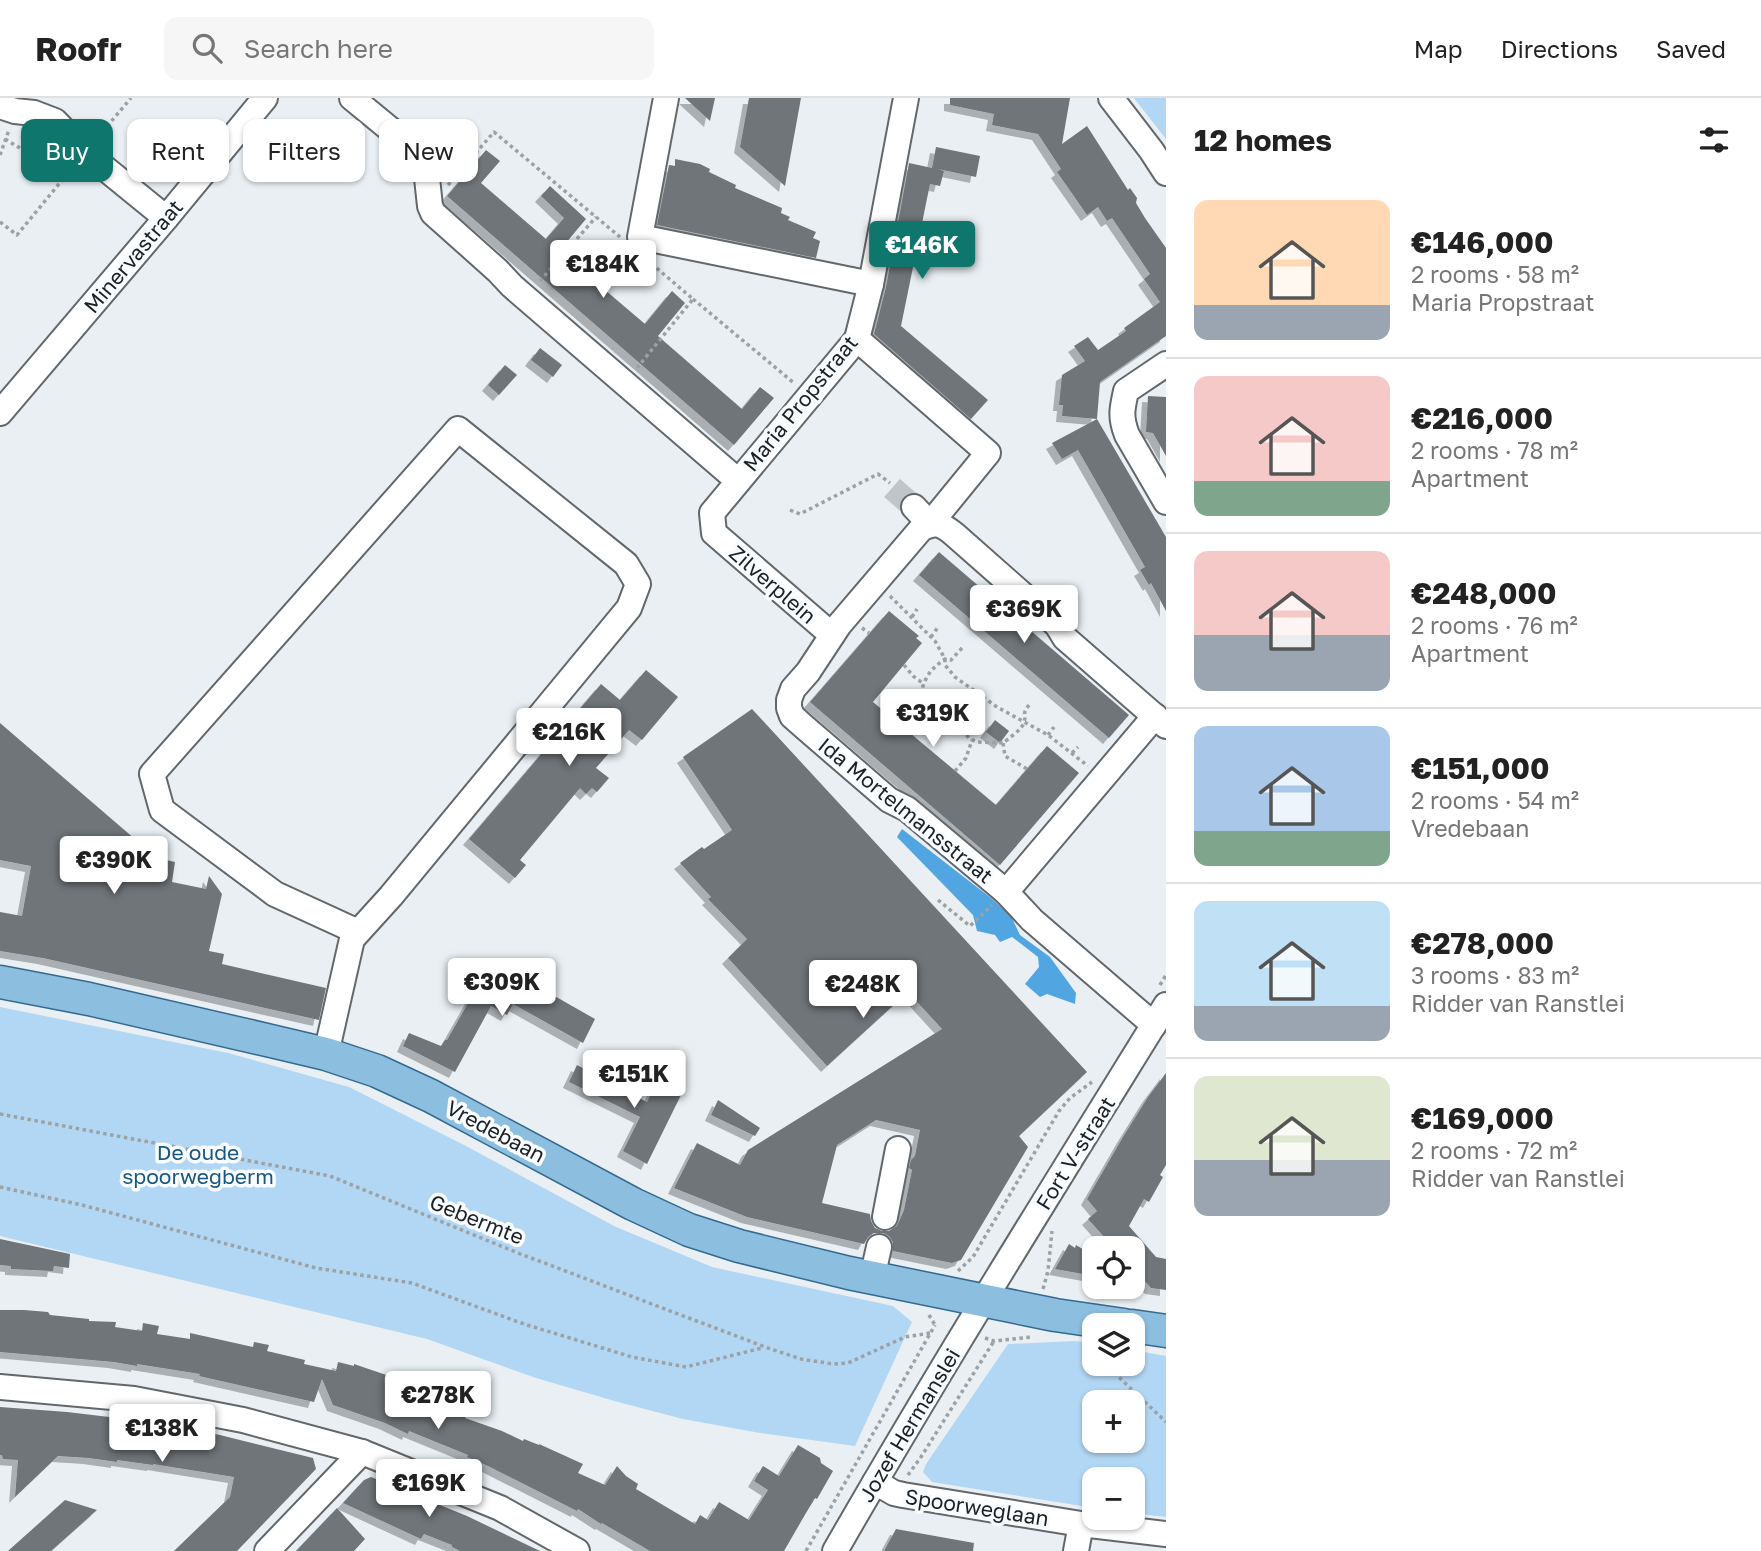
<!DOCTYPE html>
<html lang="en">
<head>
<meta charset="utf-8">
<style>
	:root { --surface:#fff; --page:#f6f6f6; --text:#222; --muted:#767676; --line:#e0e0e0; --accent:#0f766e }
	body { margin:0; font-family:"Golos Text",sans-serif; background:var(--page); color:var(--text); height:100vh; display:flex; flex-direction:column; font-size:26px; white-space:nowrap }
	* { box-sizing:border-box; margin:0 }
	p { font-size:23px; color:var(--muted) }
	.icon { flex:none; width:38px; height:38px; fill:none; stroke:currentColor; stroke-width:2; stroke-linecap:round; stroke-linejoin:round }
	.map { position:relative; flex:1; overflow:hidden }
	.drawer { display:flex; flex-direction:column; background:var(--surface); width:595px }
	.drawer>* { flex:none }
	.hud { position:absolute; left:21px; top:21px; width:665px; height:63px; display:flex; gap:14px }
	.buttons { position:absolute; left:1082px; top:1138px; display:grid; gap:14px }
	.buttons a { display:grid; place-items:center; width:63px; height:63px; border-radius:14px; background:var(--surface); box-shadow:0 2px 5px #0004; font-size:35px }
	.price { position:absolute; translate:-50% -60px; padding:0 16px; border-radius:7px; background:#fff; color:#222; font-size:23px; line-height:46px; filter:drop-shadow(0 2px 4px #0008) }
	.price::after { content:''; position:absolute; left:50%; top:42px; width:21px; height:16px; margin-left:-10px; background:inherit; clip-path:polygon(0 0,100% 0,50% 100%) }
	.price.selected { background:var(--accent); color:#fff }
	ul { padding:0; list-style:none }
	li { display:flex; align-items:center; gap:21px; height:175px; padding:0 28px }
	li+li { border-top:2px solid var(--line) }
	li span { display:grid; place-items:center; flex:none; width:196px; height:140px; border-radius:14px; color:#555 }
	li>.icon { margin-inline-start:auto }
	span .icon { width:84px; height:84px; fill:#fffc; stroke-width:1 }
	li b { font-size:30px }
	h2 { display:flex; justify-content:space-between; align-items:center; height:84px; padding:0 28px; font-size:30px }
	.chip { padding:0 24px; border-radius:14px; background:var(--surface); box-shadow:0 2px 5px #0004; font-size:24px; line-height:63px }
	.chip.selected { background:var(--accent); color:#fff }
	header { display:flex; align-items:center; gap:42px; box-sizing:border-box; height:98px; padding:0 35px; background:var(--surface); border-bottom:2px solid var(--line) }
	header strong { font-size:33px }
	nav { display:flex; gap:38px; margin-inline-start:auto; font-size:24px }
	.search { width:490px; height:63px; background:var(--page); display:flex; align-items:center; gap:18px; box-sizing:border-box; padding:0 24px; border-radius:14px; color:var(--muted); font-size:26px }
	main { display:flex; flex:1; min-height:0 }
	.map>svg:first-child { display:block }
	.green { fill:#b2d7f4; fill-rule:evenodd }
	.water { fill:#51a5e0 }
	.building { fill:#707579; fill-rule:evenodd; filter:url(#shadow) }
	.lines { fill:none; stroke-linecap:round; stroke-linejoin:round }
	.minor-tunnel { stroke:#c0c5c9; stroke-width:24; stroke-dasharray:24 12; stroke-linecap:butt }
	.minor-casing { stroke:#62676b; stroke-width:28 }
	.major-casing { stroke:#346a90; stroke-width:35 }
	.path { stroke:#9ca1a4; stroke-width:3.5; stroke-dasharray:3.5 3.5; stroke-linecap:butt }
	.minor { stroke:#fff; stroke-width:24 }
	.major { stroke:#8cbee0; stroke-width:32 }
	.labels { text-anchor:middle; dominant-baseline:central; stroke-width:7; stroke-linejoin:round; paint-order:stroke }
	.street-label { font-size:21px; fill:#1d1f21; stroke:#f8fcfe }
	.park-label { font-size:21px; fill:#1a577f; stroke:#f8fcfe }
</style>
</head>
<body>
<header>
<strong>Roofr</strong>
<div class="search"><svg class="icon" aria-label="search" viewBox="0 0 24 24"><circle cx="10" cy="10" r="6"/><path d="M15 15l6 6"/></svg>Search here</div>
<nav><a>Map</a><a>Directions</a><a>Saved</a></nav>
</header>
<main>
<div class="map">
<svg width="1166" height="1453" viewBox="0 0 1166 1453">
	<defs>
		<filter id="shadow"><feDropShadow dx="-6" dy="6" stdDeviation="0" flood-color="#0004"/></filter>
	</defs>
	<rect width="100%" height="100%" fill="#e9eff3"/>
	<!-- green -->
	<g class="green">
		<path d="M 1134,0 L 1166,0 L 1166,41 Z"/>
		<path d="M 28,18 L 49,25 L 42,33 L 48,38 L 72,45 L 60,61 L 20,40 Z"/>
		<path d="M 0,909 L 228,955 L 349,989 L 466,1048 L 614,1128 L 712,1169 L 893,1208 L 912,1224 L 855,1348 L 760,1335 L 683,1321 L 618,1304 L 536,1280 L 427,1241 L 0,1138 Z"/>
		<path d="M 1074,1243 L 1094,1245 L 1094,1265 L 1132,1265 L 1132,1252 L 1166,1258 L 1166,1419 L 1132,1415 L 1132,1381 L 1094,1381 L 1094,1410 L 932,1384 L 923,1374 L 926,1366 L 1008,1246 ZM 1094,1304 L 1132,1304 L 1132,1342 L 1094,1342 Z"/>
	</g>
	<!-- water -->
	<path class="water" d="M 902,731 L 991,800 L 1011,818 L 1020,837 L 1050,859 L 1076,895 L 1075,906 L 1047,896 L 1040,899 L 1025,886 L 1039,869 L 1038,859 L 1012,839 L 1000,844 L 995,837 L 977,833 L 973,817 L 897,739 Z"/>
	<!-- building -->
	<g class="building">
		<path d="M 685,0 L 715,0 L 710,23 Z"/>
		<path d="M 749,0 L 801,0 L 785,88 L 740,49 Z"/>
		<path d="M 950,0 L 1070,0 L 1062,46 L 1087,28 L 1128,92 L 1130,90 L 1137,100 L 1136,105 L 1145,120 L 1166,150 L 1166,238 L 1100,284 L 1097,321 L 1166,439 L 1166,513 L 1151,485 L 1149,487 L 1140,472 L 1145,469 L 1078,352 L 1062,361 L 1052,345 L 1097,321 L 1062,318 L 1063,307 L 1059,307 L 1062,277 L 1085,263 L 1074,248 L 1088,239 L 1098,252 L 1126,233 L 1124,230 L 1160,204 L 1144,181 L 1150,176 L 1112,120 L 1107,123 L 1098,109 L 1087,117 L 1057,74 L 1061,71 L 1038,36 L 992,27 L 994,16 L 950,7 Z"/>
		<path d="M 936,49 L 980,58 L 976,79 L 938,71 L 944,73 L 940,88 L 930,86 L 901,228 L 988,302 L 971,321 L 874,236 L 886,189 L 909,65 L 932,70 Z"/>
		<path d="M 486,52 L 500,63 L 481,85 L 546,141 L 564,120 L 541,98 L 550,88 L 586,121 L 560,152 L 571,163 L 645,226 L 672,193 L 685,205 L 658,238 L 742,311 L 760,289 L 774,300 L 734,347 L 447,98 Z"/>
		<path d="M 675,61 L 700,66 L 710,71 L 709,74 L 736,87 L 735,90 L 782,110 L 781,115 L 790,119 L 788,122 L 816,134 L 813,140 L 820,143 L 816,160 L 657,127 L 669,67 L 675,68 Z"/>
		<path d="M 540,250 L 562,267 L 553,279 L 531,262 Z"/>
		<path d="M 505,267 L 517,277 L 499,297 L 488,287 Z"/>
		<path d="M 1148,298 L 1166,299 L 1166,358 L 1153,335 L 1146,334 Z"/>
		<path d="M 939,454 L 1129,617 L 1109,640 L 919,477 Z"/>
		<path d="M 889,513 L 919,538 L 916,540 L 922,545 L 873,604 L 996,707 L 1047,648 L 1079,675 L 1000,767 L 810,604 Z"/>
		<path d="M 646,572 L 678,599 L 642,642 L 629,632 L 596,670 L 609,680 L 597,694 L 592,690 L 586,696 L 580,690 L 520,762 L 526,767 L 515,780 L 469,741 L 601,586 L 620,602 Z"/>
		<path d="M 752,611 L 1087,974 L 1019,1038 L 1028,1049 L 961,1162 L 952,1165 L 893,1153 L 893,1144 L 889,1138 L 883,1135 L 874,1135 L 868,1139 L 864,1146 L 747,1119 L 674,1090 L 697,1045 L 740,1067 L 748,1052 L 942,931 L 908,894 L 827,968 L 728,860 L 747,841 L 708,801 L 711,799 L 680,765 L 702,749 L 704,751 L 732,732 L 683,659 ZM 876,1022 L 920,1032 L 915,1058 L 911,1062 L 909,1070 L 912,1072 L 904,1112 L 897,1128 L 889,1133 L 882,1133 L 875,1130 L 871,1123 L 870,1116 L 822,1105 L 837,1047 Z"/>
		<path d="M 995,622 L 1009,633 L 1000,645 L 986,634 Z"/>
		<path d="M 0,625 L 157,760 L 175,764 L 172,784 L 206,791 L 209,778 L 222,796 L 209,853 L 224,856 L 222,866 L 326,890 L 319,922 L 43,860 L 0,853 L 0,814 L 22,818 L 31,768 L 0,762 Z"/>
		<path d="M 514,875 L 595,921 L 583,945 L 513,906 L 507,917 L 491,908 L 455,974 L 403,948 L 409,935 L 441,948 L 445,942 L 447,942 L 479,886 Z"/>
		<path d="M 577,967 L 647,1004 L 656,986 L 681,997 L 647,1066 L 623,1053 L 640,1019 L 569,984 Z"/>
		<path d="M 1166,975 L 1166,1067 L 1160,1077 L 1163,1079 L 1149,1104 L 1144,1101 L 1129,1128 L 1156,1159 L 1166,1161 L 1166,1192 L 1151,1190 L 1132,1169 L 1132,1150 L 1114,1150 L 1088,1121 L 1097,1113 L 1087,1101 L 1123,1039 L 1148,999 Z"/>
		<path d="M 718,1002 L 760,1030 L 755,1038 L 711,1017 Z"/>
		<path d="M 0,1141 L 70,1156 L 69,1170 L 54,1168 L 53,1173 L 11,1171 L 11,1168 L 0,1167 Z"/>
		<path d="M 1069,1146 L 1075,1150 L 1076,1147 L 1094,1158 L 1094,1178 L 1055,1171 Z"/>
		<path d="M 0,1212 L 24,1212 L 48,1214 L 50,1217 L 89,1221 L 89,1223 L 116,1224 L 115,1229 L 142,1233 L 143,1225 L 159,1228 L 157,1236 L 190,1241 L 190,1235 L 253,1249 L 254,1244 L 269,1247 L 267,1253 L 305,1262 L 304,1266 L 336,1273 L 338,1264 L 354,1268 L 354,1266 L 401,1282 L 397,1295 L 428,1307 L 428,1306 L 435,1308 L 436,1305 L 466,1315 L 465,1320 L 502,1333 L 523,1343 L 524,1341 L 539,1347 L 539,1346 L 583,1366 L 578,1375 L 605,1387 L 617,1368 L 626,1378 L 638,1386 L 636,1391 L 695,1426 L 700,1417 L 708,1422 L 719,1404 L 749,1422 L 768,1392 L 754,1383 L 763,1368 L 779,1378 L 798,1347 L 820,1360 L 821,1365 L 833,1373 L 817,1401 L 815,1400 L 806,1415 L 784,1453 L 650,1453 L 602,1425 L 601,1426 L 578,1411 L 577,1413 L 488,1368 L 467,1359 L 468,1357 L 409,1333 L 408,1336 L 385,1325 L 333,1307 L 322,1281 L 314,1304 L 199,1278 L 200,1276 L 137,1266 L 137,1268 L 114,1264 L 0,1254 Z"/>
		<path d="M 0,1309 L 67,1314 L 152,1324 L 220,1337 L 313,1360 L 316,1371 L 237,1453 L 174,1453 L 230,1399 L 234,1379 L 153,1366 L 153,1367 L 117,1362 L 117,1364 L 89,1360 L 58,1358 L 15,1399 L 18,1362 L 3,1361 L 2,1357 L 0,1357 Z"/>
		<path d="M 371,1379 L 467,1418 L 540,1453 L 460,1453 L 452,1449 L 452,1447 L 424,1436 L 421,1441 L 343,1405 L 364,1382 Z"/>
		<path d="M 65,1402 L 97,1412 L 51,1453 L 8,1453 Z"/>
		<path d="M 337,1410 L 365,1441 L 354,1453 L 296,1453 Z"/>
		<path d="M 896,1431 L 974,1445 L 973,1453 L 884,1453 Z"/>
	</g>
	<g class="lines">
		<!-- minor-tunnel -->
		<path class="minor-tunnel" d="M 892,390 L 914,409"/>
		<defs>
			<g id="minor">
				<path d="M 352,0 L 419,55 L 427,80 L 430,108 L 433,115 L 498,173 L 512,188 L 737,382"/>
				<path d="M 666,0 L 640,139 L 871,186"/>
				<path d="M 1111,0 L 1151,52 L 1166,75"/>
				<path d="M 0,8 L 15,13 L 34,15 L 55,23 L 85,54 L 166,120"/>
				<path d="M 857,241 L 988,355 L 930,426 L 914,409"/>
				<path d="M 1166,266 L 1126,293 C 1122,311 1120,319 1127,337 L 1166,404"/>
				<path d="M 0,315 L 166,120 L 265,0"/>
				<path d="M 832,537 L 714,435 L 712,415 L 857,241 L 871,186 L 906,0"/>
				<path d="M 1006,794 L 1155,618"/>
				<path d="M 1154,927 L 1032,822 L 1006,794 L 907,711 L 889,702 L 802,627 L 792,618 L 789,610 L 789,602 L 793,591 L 808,574 L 839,527 L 921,431 C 936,423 942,426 955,437 L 1057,527 L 1065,540 L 1166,628"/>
				<path d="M 326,956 L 352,841 L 391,798 L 629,510 L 638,486 L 626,466 L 458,331 L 152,676 L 162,712 L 275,796 L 358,834"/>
				<path d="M 885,1119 L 898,1051"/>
				<path d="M 872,1180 L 879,1149"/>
				<path d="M 0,1289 L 134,1301 L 243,1322 L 362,1354 L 500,1410 L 577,1453"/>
				<path d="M 875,1384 L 894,1395 L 903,1397 L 1081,1426 L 1166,1436"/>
				<path d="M 267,1453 L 362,1354"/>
				<path d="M 835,1453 C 941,1268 1054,1088 1166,907"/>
				<path d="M 1076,1453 L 1081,1426"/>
			</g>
			<g id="major">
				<path d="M 0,884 L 89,901 L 271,943 L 326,956 L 377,973 L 431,998 L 633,1106 L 689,1132 L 739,1148 L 849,1175 L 1055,1217 L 1124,1227"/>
				<path d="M 1132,1228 L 1166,1233"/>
			</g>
		</defs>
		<!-- minor casing -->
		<use href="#minor" class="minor-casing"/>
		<!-- major casing -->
		<use href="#major" class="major-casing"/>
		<!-- path -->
		<g class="path">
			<path d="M 98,39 L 131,0"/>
			<path d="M 5,41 L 66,78"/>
			<path d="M 0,57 L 9,32"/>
			<path d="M 448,87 L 494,34 L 620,139"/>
			<path d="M 0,124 L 17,137 L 73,69"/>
			<path d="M 540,183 L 596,119"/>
			<path d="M 693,201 L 794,285"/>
			<path d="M 637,270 L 693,201 L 647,162"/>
			<path d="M 790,412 L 800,416 L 878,376 L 890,385"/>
			<path d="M 890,498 L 935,543 L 945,561 L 945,567 L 955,579 L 997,609 L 1048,637 L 1088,668"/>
			<path d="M 912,519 L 917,511"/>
			<path d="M 862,530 L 869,535"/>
			<path d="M 931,539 L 938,529"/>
			<path d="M 962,550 L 951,562 L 945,561 C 937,567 930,572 926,581 C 920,591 923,598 924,608 C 926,633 936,634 958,628 L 970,641 L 978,644 L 1003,645 C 1008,641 1023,631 1024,624 C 1027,616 1021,617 1029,607"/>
			<path d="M 904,567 L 913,578 L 924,586"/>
			<path d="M 910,636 L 925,622"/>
			<path d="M 1048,637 L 1054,629"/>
			<path d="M 1003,645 L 1005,658 L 1027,671"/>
			<path d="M 1072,655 L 1078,649"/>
			<path d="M 955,673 L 966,660 L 972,642"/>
			<path d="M 938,802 L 970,828 L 992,807"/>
			<path d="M 1160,887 L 1166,877"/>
			<path d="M 0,1016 L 330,1078 L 518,1155 L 765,1249 L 801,1261 L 833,1266 L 848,1265 L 905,1239 L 930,1235"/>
			<path d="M 0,1089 L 82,1107 L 316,1170 L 412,1185 L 524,1226 L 632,1259 L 686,1269 L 762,1250"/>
			<path d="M 958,1173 L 973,1159 L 1059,1013 L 1070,1000 L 1092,984"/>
			<path d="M 1043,1191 L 1048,1173 L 1052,1133"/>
			<path d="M 929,1217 L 935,1227"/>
			<path d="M 985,1240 L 994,1243 L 1032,1239"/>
			<path d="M 1085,1248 L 1094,1256"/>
			<path d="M 1104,1265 L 1166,1324"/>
			<path d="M 908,1377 L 921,1359 L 994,1243"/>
			<path d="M 806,1453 L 935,1227"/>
		</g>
		<!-- minor -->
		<use href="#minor" class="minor"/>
		<!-- major -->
		<use href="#major" class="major"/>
	</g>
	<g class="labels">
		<!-- street labels -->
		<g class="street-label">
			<text transform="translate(133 158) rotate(-50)">Minervastraat</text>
			<text transform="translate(800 305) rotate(-51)">Maria Propstraat</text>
			<text transform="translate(773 486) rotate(41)">Zilverplein</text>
			<text transform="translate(906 712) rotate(39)">Ida Mortelmansstraat</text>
			<text transform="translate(496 1033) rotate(28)">Vredebaan</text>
			<text transform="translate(1075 1055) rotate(-58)">Fort V-straat</text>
			<text transform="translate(477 1121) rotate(22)">Gebermte</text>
			<text transform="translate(909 1327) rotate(-59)">Jozef Hermanslei</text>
			<text transform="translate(977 1409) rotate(9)">Spoorweglaan</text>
		</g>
		<!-- park labels -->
		<g class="park-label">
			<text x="198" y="1054">De oude<tspan x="198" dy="24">spoorwegberm</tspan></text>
		</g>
	</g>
</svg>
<div class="buttons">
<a><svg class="icon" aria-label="locate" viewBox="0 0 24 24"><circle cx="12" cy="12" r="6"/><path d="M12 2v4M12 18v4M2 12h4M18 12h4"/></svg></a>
<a><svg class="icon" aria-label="layers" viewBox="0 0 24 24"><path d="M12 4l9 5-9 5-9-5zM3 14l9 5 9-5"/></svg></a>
<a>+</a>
<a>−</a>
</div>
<b class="price selected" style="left:922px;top:183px">€146K</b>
<b class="price" style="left:603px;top:202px">€184K</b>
<b class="price" style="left:1024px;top:547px">€369K</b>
<b class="price" style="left:933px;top:651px">€319K</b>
<b class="price" style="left:569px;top:670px">€216K</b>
<b class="price" style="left:114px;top:798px">€390K</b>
<b class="price" style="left:502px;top:920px">€309K</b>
<b class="price" style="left:863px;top:922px">€248K</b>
<b class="price" style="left:634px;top:1012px">€151K</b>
<b class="price" style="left:438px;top:1333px">€278K</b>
<b class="price" style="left:162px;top:1366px">€138K</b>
<b class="price" style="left:429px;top:1421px">€169K</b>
<div class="hud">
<a class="chip selected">Buy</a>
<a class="chip">Rent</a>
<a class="chip">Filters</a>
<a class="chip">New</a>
</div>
</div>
<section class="drawer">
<h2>12 homes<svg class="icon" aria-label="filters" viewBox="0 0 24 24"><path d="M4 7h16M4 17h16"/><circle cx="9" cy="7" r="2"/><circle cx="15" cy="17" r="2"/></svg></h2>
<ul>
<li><span style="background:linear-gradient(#ffd9b3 75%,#9aa5b1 0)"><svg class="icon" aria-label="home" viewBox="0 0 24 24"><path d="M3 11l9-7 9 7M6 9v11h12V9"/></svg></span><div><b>€146,000</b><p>2 rooms · 58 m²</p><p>Maria Propstraat</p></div></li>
<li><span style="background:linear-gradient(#f6c9c9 75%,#7fa58c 0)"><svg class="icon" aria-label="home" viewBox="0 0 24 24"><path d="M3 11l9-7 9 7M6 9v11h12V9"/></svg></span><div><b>€216,000</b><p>2 rooms · 78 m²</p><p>Apartment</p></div></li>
<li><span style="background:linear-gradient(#f6c9c9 60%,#9aa5b1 0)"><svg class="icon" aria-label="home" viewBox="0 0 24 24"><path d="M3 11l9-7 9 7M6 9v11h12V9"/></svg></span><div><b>€248,000</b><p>2 rooms · 76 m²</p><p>Apartment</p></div></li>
<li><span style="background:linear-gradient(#a9c7e8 75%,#7fa58c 0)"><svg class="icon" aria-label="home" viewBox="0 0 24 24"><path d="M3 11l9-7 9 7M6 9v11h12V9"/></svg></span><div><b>€151,000</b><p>2 rooms · 54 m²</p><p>Vredebaan</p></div></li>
<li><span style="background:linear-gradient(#bfe0f5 75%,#9aa5b1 0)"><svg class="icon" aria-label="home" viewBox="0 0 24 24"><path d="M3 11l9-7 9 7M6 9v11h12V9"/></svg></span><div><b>€278,000</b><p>3 rooms · 83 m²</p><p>Ridder van Ranstlei</p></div></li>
<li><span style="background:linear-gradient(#dfe7d0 60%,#9aa5b1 0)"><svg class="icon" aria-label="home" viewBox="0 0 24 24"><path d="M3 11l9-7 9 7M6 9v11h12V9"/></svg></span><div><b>€169,000</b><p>2 rooms · 72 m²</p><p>Ridder van Ranstlei</p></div></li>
</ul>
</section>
</main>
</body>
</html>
